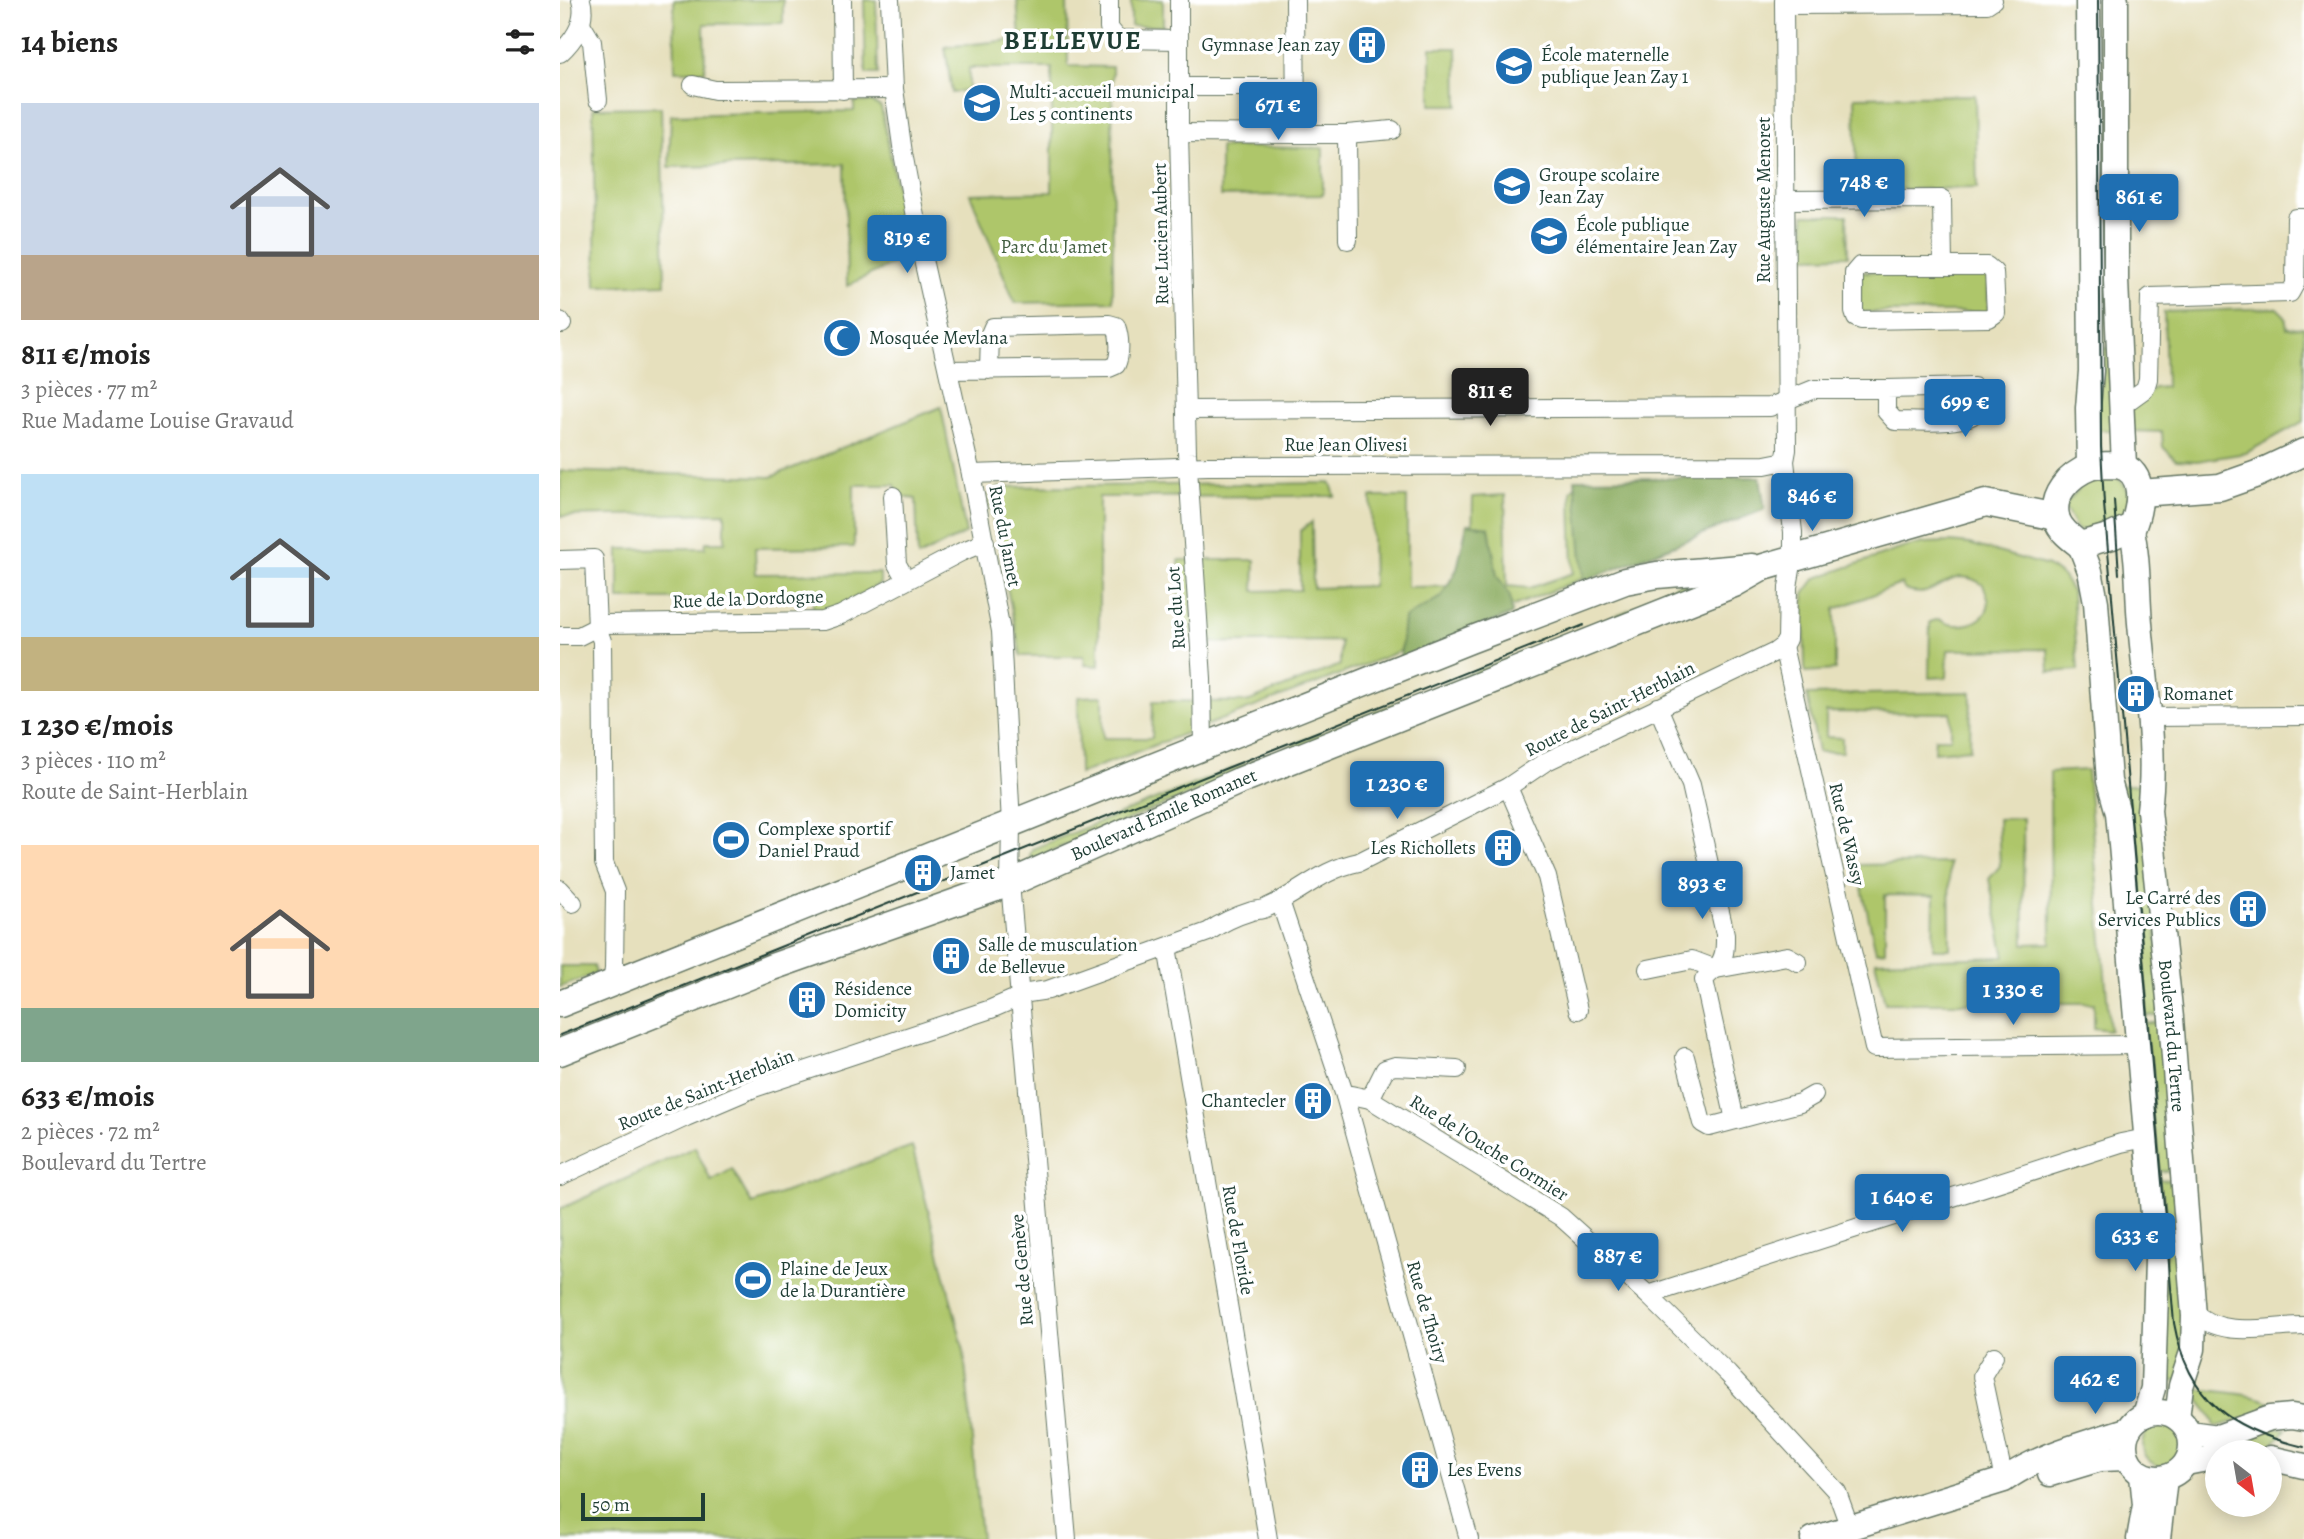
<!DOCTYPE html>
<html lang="fr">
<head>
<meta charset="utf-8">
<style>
	:root { --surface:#fff; --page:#f2f2f2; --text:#222; --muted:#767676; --accent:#1f6fb2 }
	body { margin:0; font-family:Alegreya,serif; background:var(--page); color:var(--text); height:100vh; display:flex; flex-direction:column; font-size:26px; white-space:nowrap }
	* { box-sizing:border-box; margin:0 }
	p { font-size:23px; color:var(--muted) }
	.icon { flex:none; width:38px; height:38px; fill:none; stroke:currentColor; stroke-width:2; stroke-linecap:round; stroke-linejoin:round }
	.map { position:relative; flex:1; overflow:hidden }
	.drawer { display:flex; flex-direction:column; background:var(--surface); width:560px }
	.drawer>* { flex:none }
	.needle { width:46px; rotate:149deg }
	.fabs { position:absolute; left:1645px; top:1440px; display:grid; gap:14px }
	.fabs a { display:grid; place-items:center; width:77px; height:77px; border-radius:50%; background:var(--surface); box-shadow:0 4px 18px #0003; font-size:35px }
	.scale { position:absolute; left:21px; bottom:18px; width:124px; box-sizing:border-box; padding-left:7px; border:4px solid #1f3d34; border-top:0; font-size:19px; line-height:24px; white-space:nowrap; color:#1f3d34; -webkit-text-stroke:5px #fff; paint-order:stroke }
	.price { position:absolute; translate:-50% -60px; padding:0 16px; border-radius:7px; background:var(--accent); color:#fff; font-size:23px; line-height:46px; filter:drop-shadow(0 2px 4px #0008) }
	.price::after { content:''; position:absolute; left:50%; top:42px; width:21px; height:16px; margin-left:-10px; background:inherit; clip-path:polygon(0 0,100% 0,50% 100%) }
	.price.current { background:#222; color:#fff }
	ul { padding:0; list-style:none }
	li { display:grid; align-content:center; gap:14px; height:371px; padding:0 21px }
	li span { display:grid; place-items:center; height:217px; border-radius:0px; color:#555 }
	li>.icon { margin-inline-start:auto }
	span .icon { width:126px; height:126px; fill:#fffc; stroke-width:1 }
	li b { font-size:30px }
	h2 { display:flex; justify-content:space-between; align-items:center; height:84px; padding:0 21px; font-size:30px }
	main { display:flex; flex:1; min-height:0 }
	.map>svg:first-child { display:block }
	.green { fill:#aec66b; stroke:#668250; stroke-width:2 }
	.forest { fill:#8aab5f; stroke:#54744a; stroke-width:2 }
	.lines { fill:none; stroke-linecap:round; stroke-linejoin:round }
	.street-casing { stroke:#657664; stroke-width:20 }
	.secondary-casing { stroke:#657664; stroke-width:27 }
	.primary-casing { stroke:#657664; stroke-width:29 }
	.street { stroke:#fff; stroke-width:18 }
	.secondary { stroke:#fff; stroke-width:24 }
	.primary { stroke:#fff; stroke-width:26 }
	.tram { stroke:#1f3d34; stroke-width:2 }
	.labels { text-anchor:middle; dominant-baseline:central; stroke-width:7; stroke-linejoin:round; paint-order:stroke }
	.poi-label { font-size:19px; fill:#1f3d34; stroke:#fff; text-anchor:start }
	.street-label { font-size:19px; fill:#1f3d34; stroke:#fff }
	.park-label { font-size:19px; fill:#435f42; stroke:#fff }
	.district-label { font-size:26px; font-weight:bold; letter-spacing:2px; fill:#1f3d34; stroke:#fff }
</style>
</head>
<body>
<main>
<section class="drawer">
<h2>14 biens<svg class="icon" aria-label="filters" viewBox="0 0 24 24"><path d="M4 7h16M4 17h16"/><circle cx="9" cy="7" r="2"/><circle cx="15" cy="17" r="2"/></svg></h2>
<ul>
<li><span style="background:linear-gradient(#c9d6e8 70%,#b9a48a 0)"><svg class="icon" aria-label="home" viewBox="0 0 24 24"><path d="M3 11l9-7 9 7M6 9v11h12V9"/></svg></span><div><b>811 €/mois</b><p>3 pièces · 77 m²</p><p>Rue Madame Louise Gravaud</p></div></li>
<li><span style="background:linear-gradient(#bfe0f5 75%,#c2b280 0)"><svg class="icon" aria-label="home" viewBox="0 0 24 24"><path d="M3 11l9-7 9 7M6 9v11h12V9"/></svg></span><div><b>1 230 €/mois</b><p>3 pièces · 110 m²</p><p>Route de Saint-Herblain</p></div></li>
<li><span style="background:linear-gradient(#ffd9b3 75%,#7fa58c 0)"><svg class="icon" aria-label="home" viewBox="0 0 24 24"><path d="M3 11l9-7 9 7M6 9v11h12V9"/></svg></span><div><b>633 €/mois</b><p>2 pièces · 72 m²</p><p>Boulevard du Tertre</p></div></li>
</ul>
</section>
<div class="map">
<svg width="1744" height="1539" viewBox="0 0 1744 1539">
	<rect width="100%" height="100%" fill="#fff"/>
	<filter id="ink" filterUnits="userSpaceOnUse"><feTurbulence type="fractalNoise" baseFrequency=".0143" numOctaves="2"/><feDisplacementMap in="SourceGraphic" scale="14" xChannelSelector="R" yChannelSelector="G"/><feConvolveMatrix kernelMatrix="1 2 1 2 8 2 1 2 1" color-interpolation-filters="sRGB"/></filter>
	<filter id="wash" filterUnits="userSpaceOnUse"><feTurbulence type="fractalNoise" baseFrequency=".00686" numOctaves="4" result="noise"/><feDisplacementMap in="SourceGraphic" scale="28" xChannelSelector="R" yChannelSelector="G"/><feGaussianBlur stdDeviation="1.57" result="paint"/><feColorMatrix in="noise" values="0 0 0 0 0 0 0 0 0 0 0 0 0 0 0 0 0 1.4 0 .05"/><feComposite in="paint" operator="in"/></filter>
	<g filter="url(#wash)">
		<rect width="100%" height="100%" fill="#e6e0bd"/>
		<!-- green -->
		<g class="green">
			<path d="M 114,0 L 223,0 L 223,23 L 144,24 L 145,71 L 115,71 Z"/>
			<path d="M 304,0 L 316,0 L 318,74 L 306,74 Z"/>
			<path d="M 457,0 L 507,0 L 508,66 L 552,67 L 553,301 L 455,303 L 410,194 L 492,192 L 492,68 L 409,68 L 409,89 L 392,93 L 385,47 L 460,39 Z"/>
			<rect x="571" y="0" width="32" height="26"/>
			<path d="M 871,48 L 897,48 L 898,105 L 871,105 Z"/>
			<path d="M 1415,95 L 1417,188 L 1297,190 L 1295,97 Z"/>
			<path d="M 294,102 L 311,102 L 321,107 L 350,255 L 287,286 L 285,164 L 109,167 L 111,115 L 294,111 Z"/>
			<path d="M 101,107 L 105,284 L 36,286 L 33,108 Z"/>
			<path d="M 660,147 L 763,148 L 763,195 L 660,196 Z"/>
			<path d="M 1244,215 L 1287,215 L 1288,256 L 1245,257 Z"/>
			<rect x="1300" y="272" width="128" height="40"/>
			<path d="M 1534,283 L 1553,283 L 1546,323 L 1543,323 L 1543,348 L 1552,348 L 1553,430 L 1535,430 Z"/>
			<path d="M 1717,308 L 1725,316 L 1727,328 L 1744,327 L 1744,421 L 1686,453 L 1637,461 L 1616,460 L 1603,447 L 1602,432 L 1570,431 L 1567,412 L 1594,388 L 1606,387 L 1604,312 Z"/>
			<path d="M 381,407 L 406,533 L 358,557 L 356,499 L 341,497 L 335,485 L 294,485 L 294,547 L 195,548 L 196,574 L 320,573 L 320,584 L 271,611 L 253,613 L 253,599 L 59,599 L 59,549 L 145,548 L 146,542 L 165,542 L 165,513 L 1,516 L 0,471 L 211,477 Z"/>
			<path d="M 1530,476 C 1553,476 1561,473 1571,497 L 1561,521 L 1537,532 L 1517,530 L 1504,506 Z"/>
			<path d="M 771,483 L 775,496 L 539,497 L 539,666 L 525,665 L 524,656 L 461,656 L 429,500 L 430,494 L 439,487 Z"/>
			<path d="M 1016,485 L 1062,563 L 807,664 L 519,774 L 518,697 L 543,696 L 543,738 L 592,738 L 593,701 L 687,702 L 780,665 L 780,641 L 620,643 L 619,560 L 695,560 L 694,591 L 740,590 L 740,531 L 752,522 L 753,588 L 813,586 L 811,497 L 847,497 L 847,587 L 911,586 L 913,497 L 945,495 L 947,586 L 970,588 L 1013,573 L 1011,491 Z"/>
			<path d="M 1390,542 L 1409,544 L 1488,566 L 1503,577 L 1512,592 L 1518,670 L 1489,672 L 1488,649 L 1388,650 L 1387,677 L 1369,678 L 1370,622 L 1379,619 C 1393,630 1423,626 1428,607 C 1430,599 1426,593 1423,585 C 1389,560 1379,604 1345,590 L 1341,584 L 1275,609 L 1275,670 L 1245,672 L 1244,594 L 1256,578 L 1343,548 L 1364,543 Z"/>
			<path d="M 1161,576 L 472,859 L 470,856 L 472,849 L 1079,606 L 1125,580 Z"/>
			<path d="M 1411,692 L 1410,749 L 1374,752 L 1375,738 L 1391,738 L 1391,713 L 1266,712 L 1266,737 L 1282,738 L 1282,752 L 1258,752 L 1247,695 Z"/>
			<path d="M 1527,770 L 1550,1030 L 1534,1028 L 1534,1003 L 1325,1003 L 1315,961 L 1445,957 L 1429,879 L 1440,866 L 1438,819 L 1463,818 L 1464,944 L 1491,943 L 1490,772 Z"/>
			<path d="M 1587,784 L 1602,1015 L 1581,1016 L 1556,786 Z"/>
			<path d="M 1389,863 L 1390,949 L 1373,949 L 1374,896 L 1325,895 L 1325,951 L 1316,952 L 1297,865 Z"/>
			<path d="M 0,966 L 34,966 L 36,974 L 0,987 Z"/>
			<path d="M 1602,1022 L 1616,1170 L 1595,1172 L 1581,1024 Z"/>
			<path d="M 352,1146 L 404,1351 L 421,1539 L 0,1539 L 0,1209 L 135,1147 L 151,1181 L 172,1169 L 192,1204 Z"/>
			<path d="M 1616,1179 L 1631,1338 L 1618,1381 L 1599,1382 L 1594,1180 Z"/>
			<path d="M 1634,1389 C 1664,1392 1696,1393 1723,1408 L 1655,1427 C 1653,1411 1638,1406 1634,1389 Z"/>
			<circle cx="1603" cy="1445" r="21"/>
			<path d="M 1696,1428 L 1726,1429 C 1705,1460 1690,1450 1658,1451 Z"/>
		</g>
		<!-- forest -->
		<g class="forest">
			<path d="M 1200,477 L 1205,509 L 1024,581 L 1015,479 Z"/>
			<path d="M 907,524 L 929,527 L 937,576 L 950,596 L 952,614 L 840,660 L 844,618 L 881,597 L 897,569 Z"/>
		</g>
	</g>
	<g filter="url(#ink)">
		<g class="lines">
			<defs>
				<g id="street">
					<path d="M 282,0 L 283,90"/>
					<path d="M 330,0 L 334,89 L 343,153 L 364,264 L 411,474 L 441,631 L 451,824 L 450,883 L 507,1539"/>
					<path d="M 549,0 L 549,28 L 558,39 L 619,40"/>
					<path d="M 619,0 L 619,133 L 627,453 L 642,678 L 643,747"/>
					<path d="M 735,0 L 736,134 L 787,134 L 788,240"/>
					<path d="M 1224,5 L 1427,4 L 1433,0"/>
					<path d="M 21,24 L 32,42 L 38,100"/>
					<path d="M 0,53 C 15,39 27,21 21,0"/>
					<path d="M 133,85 L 155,90 L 334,89"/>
					<path d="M 619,87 L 735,87"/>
					<path d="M 619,133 L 736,134"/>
					<path d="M 787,134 L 832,130"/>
					<path d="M 1225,200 L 1382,199 L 1383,266"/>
					<path d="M 1300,266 L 1427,266 L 1434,272 L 1436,313 L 1429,318 L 1301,320 L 1296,318 L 1294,312 L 1294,273 Z"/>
					<path d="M 0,321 L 2,324"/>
					<path d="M 388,370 L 549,368 L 556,365 C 561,354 560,337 556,326 L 549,324 L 433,327 L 430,334 L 429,370"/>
					<path d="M 1560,407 L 1585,389 L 1588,379 L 1590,297 L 1730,293 L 1735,284 L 1736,218 L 1744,218"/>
					<path d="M 626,410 L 1210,407 L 1254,389 L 1326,389 L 1326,411 L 1335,421 C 1354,421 1406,426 1418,411 C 1422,406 1421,401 1421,394 L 1414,387 L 1326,389"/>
					<path d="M 411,474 L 648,466 L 1205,465 L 1225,461 L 1227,450 L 1224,0"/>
					<path d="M 333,496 L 337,564 L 346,580"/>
					<path d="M 0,560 L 34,559 L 37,627 L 45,624 L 263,621 L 281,615 L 401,552 L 425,542"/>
					<path d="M 0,636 L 19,636 L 37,627 L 42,641 L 44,863 L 55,891 L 54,969 L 52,983"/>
					<path d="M 1223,646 L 1314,1048 L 1578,1045"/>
					<path d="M 1098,707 L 1131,785 L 1165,934 C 1165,946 1166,958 1156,968 C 1151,973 1148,974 1144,980 L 1175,1120"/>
					<path d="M 1588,717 L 1744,716"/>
					<path d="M 948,787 L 987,877 L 1018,1010"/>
					<path d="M 0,889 L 13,903"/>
					<path d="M 720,901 L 785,1096 L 909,1539"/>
					<path d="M 607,947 L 708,1539"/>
					<path d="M 1088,969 L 1132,960 L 1156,969 L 1227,956 L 1238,962"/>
					<path d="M 1125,1057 L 1142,1123 L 1149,1127 L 1240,1103 L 1254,1095"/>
					<path d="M 785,1096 L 791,1095 L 810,1099 L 1001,1217 L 1088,1295 L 1168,1374 L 1277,1492 L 1290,1528"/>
					<path d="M 810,1099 L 825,1069 L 835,1066 L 897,1069"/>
					<path d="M 0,1176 L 126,1117 L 194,1088 L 431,1009 L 468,993 L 488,990 L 648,932 C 662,922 676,916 692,911 C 698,910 703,910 708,907 C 742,892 760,870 799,862 L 948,787 L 985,762 L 1215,652 L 1223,646 L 1227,639 L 1228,587 L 1233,558 L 1233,532 L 1225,461"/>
					<path d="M 1088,1295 L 1561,1143 L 1586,1138"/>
					<path d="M 1634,1311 C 1661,1340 1707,1326 1744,1326"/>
					<path d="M 1434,1356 L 1422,1376 L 1444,1480"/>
				</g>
				<g id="secondary">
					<path d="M 1528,0 L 1531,371 L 1528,408 L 1529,468"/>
					<path d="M 1556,0 L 1556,280 L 1564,466"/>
					<path id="s1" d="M 1571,527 C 1579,559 1577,591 1580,623 C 1585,685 1597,749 1589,810 L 1611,1018 L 1634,1316 L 1633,1349 L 1621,1386 L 1617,1418"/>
					<path d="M 1520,545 L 1530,571 L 1536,602 L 1549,781 L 1558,813 L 1561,845 L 1597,1260 L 1593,1388 L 1585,1415"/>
					<circle cx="1598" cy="1445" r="33"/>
					<path d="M 1629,1433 L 1658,1437 L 1710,1418 L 1732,1416 L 1744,1418"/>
					<path d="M 1710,1458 L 1744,1466"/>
					<path d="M 1626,1463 L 1657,1457"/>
					<path d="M 1490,1474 L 1540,1459 L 1567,1458"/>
					<path d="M 1253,1539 L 1444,1480 C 1480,1454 1528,1443 1569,1429"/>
					<path d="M 1579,1539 L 1585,1505 L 1582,1475"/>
					<path d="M 1598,1539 L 1605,1478"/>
				</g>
				<g id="primary">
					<path d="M 1558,465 C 1587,471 1580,507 1573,526 L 1552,536 L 1520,545 C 1511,538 1501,531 1497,520 C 1489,496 1509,475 1530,467 C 1539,464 1549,466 1558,465 Z"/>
					<path d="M 1580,493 L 1660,487 L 1697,474 L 1744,452"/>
					<path d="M 0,1004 L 910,640 L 1065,581 L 1097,575 L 1192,567"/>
					<path id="s2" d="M 0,1052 L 212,967 L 450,883 L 679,781 L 1174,584 L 1204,567 L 1426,503 L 1496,517"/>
				</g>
			</defs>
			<!-- street casing -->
			<use href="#street" class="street-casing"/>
			<!-- secondary casing -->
			<use href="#secondary" class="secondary-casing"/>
			<!-- primary casing -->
			<use href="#primary" class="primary-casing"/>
			<!-- street -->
			<use href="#street" class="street"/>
			<!-- secondary -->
			<use href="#secondary" class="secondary"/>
			<!-- primary -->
			<use href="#primary" class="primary"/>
			<!-- tram -->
			<g class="tram">
				<path d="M 1538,0 L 1541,447 L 1544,504 L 1614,1323 C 1628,1401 1672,1430 1744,1447"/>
				<path d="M 1554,500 L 1559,574"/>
				<path d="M 0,1035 L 1024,625"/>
			</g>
		</g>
	</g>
	<!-- icons -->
	<defs>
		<symbol id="building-disc" viewBox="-11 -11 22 22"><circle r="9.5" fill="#1f6fb2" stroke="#fff"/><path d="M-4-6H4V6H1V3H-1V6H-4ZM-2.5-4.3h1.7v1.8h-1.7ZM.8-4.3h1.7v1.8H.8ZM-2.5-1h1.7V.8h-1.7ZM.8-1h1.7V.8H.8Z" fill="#fff"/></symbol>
		<symbol id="school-disc" viewBox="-11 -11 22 22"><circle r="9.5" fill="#1f6fb2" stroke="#fff"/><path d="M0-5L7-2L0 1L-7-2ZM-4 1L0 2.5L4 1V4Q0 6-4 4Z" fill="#fff"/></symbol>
		<symbol id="mosque-disc" viewBox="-11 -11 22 22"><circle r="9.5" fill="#1f6fb2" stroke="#fff"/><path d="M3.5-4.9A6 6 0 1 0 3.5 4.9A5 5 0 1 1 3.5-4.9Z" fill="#fff"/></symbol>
		<symbol id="stadium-disc" viewBox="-11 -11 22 22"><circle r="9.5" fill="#1f6fb2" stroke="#fff"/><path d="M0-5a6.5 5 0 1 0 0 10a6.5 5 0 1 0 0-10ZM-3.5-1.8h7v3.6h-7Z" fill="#fff"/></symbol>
	</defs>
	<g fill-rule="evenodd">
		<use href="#building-disc" x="785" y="23" width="44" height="44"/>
		<use href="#school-disc" x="932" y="44" width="44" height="44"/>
		<use href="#school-disc" x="400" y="81" width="44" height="44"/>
		<use href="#school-disc" x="930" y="164" width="44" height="44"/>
		<use href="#school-disc" x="967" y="214" width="44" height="44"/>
		<use href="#mosque-disc" x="260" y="316" width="44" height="44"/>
		<use href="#building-disc" x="1554" y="672" width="44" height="44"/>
		<use href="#stadium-disc" x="149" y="818" width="44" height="44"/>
		<use href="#building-disc" x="921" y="826" width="44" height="44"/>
		<use href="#building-disc" x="341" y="851" width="44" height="44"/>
		<use href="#building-disc" x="1666" y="887" width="44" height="44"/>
		<use href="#building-disc" x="369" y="934" width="44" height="44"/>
		<use href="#building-disc" x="225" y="978" width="44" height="44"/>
		<use href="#building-disc" x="731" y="1079" width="44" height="44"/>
		<use href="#stadium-disc" x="171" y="1258" width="44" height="44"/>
		<use href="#building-disc" x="838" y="1448" width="44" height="44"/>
	</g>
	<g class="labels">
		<!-- poi labels -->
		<g class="poi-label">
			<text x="780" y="45" text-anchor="end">Gymnase Jean zay</text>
			<text x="981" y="55">École maternelle<tspan x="981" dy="22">publique Jean Zay 1</tspan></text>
			<text x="449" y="92">Multi-accueil municipal<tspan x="449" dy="22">Les 5 continents</tspan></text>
			<text x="979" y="175">Groupe scolaire<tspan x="979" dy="22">Jean Zay</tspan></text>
			<text x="1016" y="225">École publique<tspan x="1016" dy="22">élémentaire Jean Zay</tspan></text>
			<text x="309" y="338">Mosquée Mevlana</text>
			<text x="1603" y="694">Romanet</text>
			<text x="198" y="829">Complexe sportif<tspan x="198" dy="22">Daniel Praud</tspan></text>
			<text x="916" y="848" text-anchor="end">Les Richollets</text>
			<text x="390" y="873">Jamet</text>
			<text x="1661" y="898" text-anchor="end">Le Carré des<tspan x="1661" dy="22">Services Publics</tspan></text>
			<text x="418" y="945">Salle de musculation<tspan x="418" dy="22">de Bellevue</tspan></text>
			<text x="274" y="989">Résidence<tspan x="274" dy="22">Domicity</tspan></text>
			<text x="726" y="1101" text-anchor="end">Chantecler</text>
			<text x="220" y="1269">Plaine de Jeux<tspan x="220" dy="22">de la Durantière</tspan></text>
			<text x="887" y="1470">Les Evens</text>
		</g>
		<!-- street labels -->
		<g class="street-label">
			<text transform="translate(1204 200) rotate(-90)">Rue Auguste Menoret</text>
			<text transform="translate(601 234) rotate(-91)">Rue Lucien Aubert</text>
			<text x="786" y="445">Rue Jean Olivesi</text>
			<text transform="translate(445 536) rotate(79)">Rue du Jamet</text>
			<text transform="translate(188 599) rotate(-2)">Rue de la Dordogne</text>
			<text transform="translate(616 608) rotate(-94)">Rue du Lot</text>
			<text transform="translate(1050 709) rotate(-27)">Route de Saint-Herblain</text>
			<text stroke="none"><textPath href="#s2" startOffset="649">Boulevard Émile Romanet</textPath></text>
			<text transform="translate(1287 834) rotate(77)">Rue de Wassy</text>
			<text stroke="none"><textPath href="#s1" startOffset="511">Boulevard du Tertre</textPath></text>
			<text transform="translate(146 1090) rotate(-22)">Route de Saint-Herblain</text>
			<text transform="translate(929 1148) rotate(32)">Rue de l'Ouche Cormier</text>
			<text transform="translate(678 1240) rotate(80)">Rue de Floride</text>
			<text transform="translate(462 1270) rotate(-95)">Rue de Genève</text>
			<text transform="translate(867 1312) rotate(74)">Rue de Thoiry</text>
		</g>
		<!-- park labels -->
		<g class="park-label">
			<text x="494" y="247">Parc du Jamet</text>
		</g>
		<!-- district labels -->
		<g class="district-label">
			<text x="513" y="40">BELLEVUE</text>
		</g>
	</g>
</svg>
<div class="fabs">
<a><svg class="needle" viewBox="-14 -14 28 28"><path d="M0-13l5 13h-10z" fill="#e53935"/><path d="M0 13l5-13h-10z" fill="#767676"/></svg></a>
</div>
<div class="scale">50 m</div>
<b class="price" style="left:718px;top:142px">671 €</b>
<b class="price" style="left:1304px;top:219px">748 €</b>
<b class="price" style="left:1579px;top:234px">861 €</b>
<b class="price" style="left:347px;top:275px">819 €</b>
<b class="price current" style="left:930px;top:428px">811 €</b>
<b class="price" style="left:1405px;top:439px">699 €</b>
<b class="price" style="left:1252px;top:533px">846 €</b>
<b class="price" style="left:837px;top:821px">1 230 €</b>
<b class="price" style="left:1142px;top:921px">893 €</b>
<b class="price" style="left:1453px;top:1027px">1 330 €</b>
<b class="price" style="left:1342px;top:1234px">1 640 €</b>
<b class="price" style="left:1575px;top:1273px">633 €</b>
<b class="price" style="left:1058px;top:1293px">887 €</b>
<b class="price" style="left:1535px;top:1416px">462 €</b>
</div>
</main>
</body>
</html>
